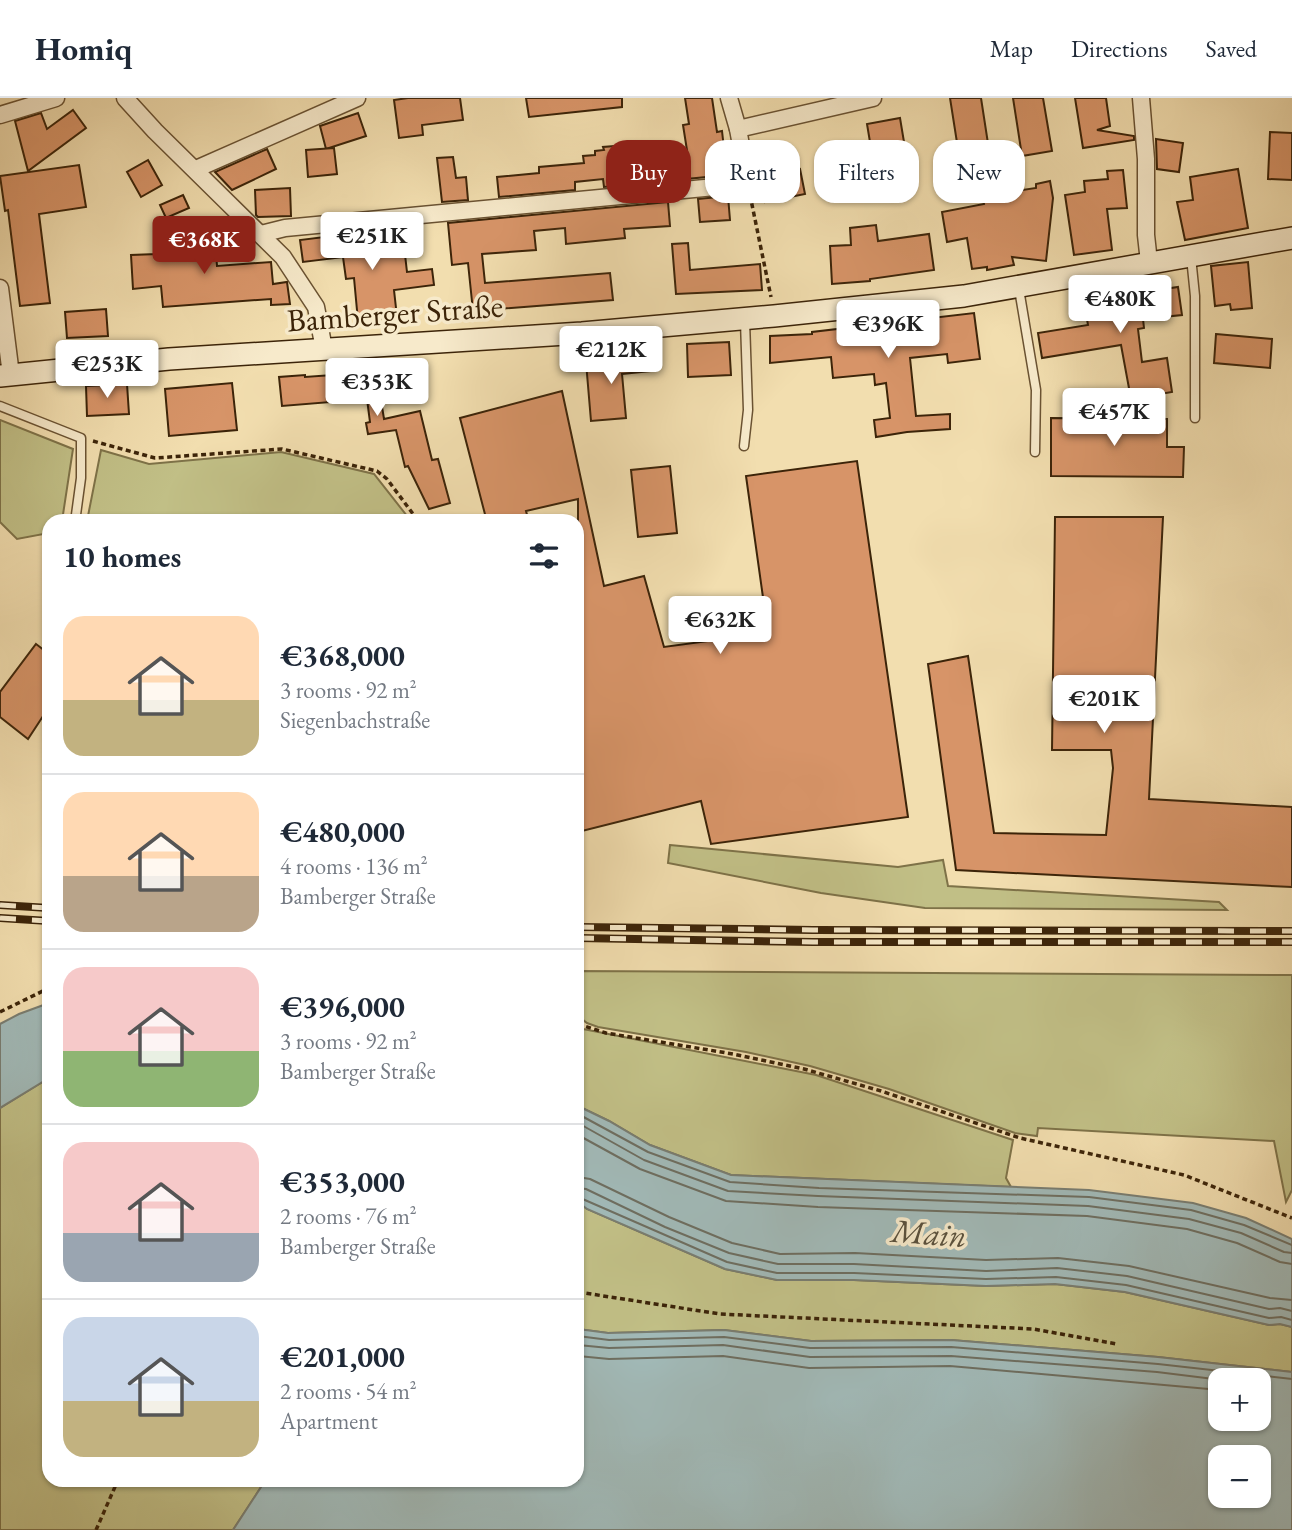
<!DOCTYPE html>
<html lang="en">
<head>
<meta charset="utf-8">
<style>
	:root { --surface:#fff; --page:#f6f6f7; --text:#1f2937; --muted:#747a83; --line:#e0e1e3; --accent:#8f2418 }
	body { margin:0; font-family:"EB Garamond",serif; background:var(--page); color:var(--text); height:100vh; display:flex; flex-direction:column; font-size:26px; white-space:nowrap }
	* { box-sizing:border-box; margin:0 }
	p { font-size:23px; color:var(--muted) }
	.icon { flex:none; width:38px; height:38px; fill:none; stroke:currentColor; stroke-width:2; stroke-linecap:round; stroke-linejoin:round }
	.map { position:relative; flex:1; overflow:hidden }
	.side { position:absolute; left:42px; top:416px; width:542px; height:973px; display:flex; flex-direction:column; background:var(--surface); border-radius:21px; box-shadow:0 2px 5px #0004 }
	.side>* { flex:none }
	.top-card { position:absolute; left:606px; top:42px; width:581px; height:63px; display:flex; gap:14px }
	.controls { position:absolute; left:1208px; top:1270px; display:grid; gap:14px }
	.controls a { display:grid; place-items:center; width:63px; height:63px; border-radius:14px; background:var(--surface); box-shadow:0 2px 5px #0004; font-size:35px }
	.price { position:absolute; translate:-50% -60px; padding:0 16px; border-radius:7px; background:#fff; color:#222; font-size:23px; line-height:46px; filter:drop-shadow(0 2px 4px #0008) }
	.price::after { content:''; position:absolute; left:50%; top:42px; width:21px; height:16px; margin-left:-10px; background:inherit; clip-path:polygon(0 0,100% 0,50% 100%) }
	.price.current { background:var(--accent); color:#fff }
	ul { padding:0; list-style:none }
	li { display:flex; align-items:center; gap:21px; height:175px; padding:0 21px }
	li+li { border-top:2px solid var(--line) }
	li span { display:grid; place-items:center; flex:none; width:196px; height:140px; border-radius:21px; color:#555 }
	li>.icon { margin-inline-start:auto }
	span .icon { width:84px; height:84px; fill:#fffc; stroke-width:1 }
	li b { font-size:30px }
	h2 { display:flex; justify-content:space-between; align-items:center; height:84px; padding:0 21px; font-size:30px }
	.chip { padding:0 24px; border-radius:21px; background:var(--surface); box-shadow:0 2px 5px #0004; font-size:24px; line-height:63px }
	.chip.current { background:var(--accent); color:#fff }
	header { display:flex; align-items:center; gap:42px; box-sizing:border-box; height:98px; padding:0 35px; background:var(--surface); border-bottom:2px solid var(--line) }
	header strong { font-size:33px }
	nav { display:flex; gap:38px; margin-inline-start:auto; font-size:24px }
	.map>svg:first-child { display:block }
	.green { fill:#c1bf86; stroke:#7e7248; stroke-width:2 }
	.water { fill:#a1b9b7; stroke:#797d71; stroke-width:2; fill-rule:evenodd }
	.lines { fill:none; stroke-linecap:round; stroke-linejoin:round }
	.shore { stroke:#6e6e60; stroke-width:2 }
	.building { fill:#d79468; stroke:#3c2409; stroke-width:2 }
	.lane-casing { stroke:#6a5232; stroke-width:11 }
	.street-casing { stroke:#6a5232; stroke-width:19 }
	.secondary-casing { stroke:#3c2409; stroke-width:24 }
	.path { stroke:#3c2409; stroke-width:3.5; stroke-dasharray:5 3.5; stroke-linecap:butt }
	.lane { stroke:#f7eacb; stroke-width:8 }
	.street { stroke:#f7eacb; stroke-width:16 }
	.secondary { stroke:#f7eacb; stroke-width:21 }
	.rail-casing { stroke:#3c2409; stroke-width:8 }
	.rail { stroke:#f7eacb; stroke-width:5; stroke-dasharray:16; stroke-linecap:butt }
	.labels { text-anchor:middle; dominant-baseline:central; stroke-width:7; stroke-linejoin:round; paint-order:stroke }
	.street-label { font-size:32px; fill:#3c2409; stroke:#f7eacb }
	.water-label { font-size:33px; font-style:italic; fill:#5a513d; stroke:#f7eacb }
</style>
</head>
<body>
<header>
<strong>Homiq</strong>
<nav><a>Map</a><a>Directions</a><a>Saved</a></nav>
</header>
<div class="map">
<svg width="1292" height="1432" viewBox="0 0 1292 1432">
	<rect width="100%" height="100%" fill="#f2deaf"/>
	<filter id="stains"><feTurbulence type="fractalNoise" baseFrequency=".00286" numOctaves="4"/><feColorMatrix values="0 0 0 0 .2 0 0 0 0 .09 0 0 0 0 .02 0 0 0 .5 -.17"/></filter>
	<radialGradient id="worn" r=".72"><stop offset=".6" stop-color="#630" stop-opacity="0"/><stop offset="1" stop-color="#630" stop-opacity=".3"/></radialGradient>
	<!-- green -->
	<g class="green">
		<path d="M 0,322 L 73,351 L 62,423 L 49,424 L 49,435 L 17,441 L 0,424 Z"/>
		<path d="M 101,352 L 149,366 L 281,354 L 374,376 L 411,423 L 87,423 Z"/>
		<path d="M 670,747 L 898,769 L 943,762 L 948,788 L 1219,804 L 1227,812 L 925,810 L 821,795 L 668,765 Z"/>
		<path d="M 578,873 L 1292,877 L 1292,1092 L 1286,1104 L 1274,1043 L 1038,1030 L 1037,1038 L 1015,1035 L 889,991 L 810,968 L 746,954 L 598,929 L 587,925 L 578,918 Z"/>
		<path d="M 578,930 L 816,977 L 1013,1042 L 1006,1080 L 1011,1089 L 731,1077 L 650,1047 L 609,1023 L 578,1008 Z"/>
		<path d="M 49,980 L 49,1382 L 265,1383 L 233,1432 L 0,1432 L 0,1010 Z"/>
		<path d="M 578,1104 L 587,1111 L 725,1171 L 777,1182 L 854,1182 L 986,1188 L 1055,1186 L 1125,1194 L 1269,1227 L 1280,1226 L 1292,1229 L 1292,1274 L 1158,1259 L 951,1242 L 811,1243 L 724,1232 L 608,1235 L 578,1231 Z"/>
	</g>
	<!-- water -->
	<g class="water">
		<path d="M 49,905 L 49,980 L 0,1010 L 0,926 L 19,916 Z"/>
		<path d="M 578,1008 L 609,1023 L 650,1047 L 731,1077 L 1089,1092 L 1193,1105 L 1246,1120 L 1292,1141 L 1292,1229 L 1280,1226 L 1269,1227 L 1125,1194 L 1055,1186 L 986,1188 L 854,1182 L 777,1182 L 725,1171 L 587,1111 L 578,1104 Z"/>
		<path d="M 578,1231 L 608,1235 L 724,1232 L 811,1243 L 951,1242 L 1158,1259 L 1292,1274 L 1292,1432 L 233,1432 L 265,1383 L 578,1382 ZM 1220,1283 L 1258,1283 L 1258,1321 L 1220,1321 ZM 1220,1360 L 1258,1360 L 1258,1398 L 1220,1398 Z"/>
	</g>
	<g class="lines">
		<!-- shore -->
		<g class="shore">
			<path d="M 578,1016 L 648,1054 L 730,1084 L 819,1090 L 1089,1099 L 1191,1112 L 1244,1127 L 1292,1147"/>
			<path d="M 578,1025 L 644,1062 L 728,1093 L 818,1098 L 1088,1108 L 1189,1121 L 1241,1135 L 1284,1154 L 1292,1155"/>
			<path d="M 578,1037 L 640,1071 L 726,1103 L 818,1109 L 1087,1118 L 1187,1131 L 1237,1145 L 1280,1164 L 1292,1166"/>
			<path d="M 578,1079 L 590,1081 L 669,1119 L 732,1145 L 780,1156 L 855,1155 L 986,1162 L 1058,1160 L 1129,1168 L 1270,1200 L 1292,1202"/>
			<path d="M 578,1090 L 586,1091 L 665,1129 L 729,1155 L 778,1166 L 854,1166 L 986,1173 L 1057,1170 L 1127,1178 L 1269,1211 L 1280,1210 L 1292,1213"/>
			<path d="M 578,1099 L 727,1164 L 777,1175 L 854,1175 L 986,1181 L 1056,1179 L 1126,1187 L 1269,1220 L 1281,1219 L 1292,1222"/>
			<path d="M 578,1238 L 609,1242 L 724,1239 L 810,1250 L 951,1249 L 1158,1266 L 1292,1281"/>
			<path d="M 578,1247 L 609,1250 L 723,1247 L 810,1259 L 951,1258 L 1157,1274 L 1230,1283"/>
			<path d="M 578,1258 L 609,1261 L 723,1258 L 809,1270 L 950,1268 L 1220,1292"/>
		</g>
	</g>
	<!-- building -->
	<g class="building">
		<path d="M 408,0 L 460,0 L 463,22 L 422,27 L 423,37 L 399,40 L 394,2 Z"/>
		<path d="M 526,0 L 622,0 L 622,9 L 529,19 Z"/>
		<path d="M 685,0 L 712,0 L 717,34 L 722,33 L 727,77 L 604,89 L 603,81 L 575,84 L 575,92 L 499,99 L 497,79 L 539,75 L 539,69 L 584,65 L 583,58 L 595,57 L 595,53 L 604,52 L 603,49 L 627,47 L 627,57 L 648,57 L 654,49 L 663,48 L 689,65 L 683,27 L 689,26 Z"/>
		<path d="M 950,0 L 981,0 L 991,65 L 961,70 Z"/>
		<path d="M 1013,0 L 1043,0 L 1052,53 L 1022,58 Z"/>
		<path d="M 1075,0 L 1106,0 L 1110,28 L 1097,32 L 1134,38 L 1134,42 L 1083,50 Z"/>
		<path d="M 73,12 L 86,30 L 28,73 L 15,23 L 41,15 L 47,31 Z"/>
		<path d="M 358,15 L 366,38 L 326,51 L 320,28 Z"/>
		<path d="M 900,20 L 905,50 L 901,51 L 905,75 L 881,79 L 880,73 L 875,74 L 867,26 Z"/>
		<path d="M 1270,34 L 1292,35 L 1292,82 L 1268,81 Z"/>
		<path d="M 1156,41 L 1183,45 L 1179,74 L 1157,71 Z"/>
		<path d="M 334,50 L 337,76 L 308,79 L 306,52 Z"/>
		<path d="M 267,51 L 276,71 L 232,92 L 215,74 Z"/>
		<path d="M 453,59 L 456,80 L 466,79 L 468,102 L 442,104 L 437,60 Z"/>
		<path d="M 148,62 L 162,87 L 141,99 L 127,74 Z"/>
		<path d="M 79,67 L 86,109 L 39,116 L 50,205 L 20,208 L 8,112 L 5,113 L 0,78 Z"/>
		<path d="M 800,71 L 805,96 L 765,104 L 760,79 Z"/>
		<path d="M 1238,71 L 1248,130 L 1185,142 L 1177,104 L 1193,102 L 1190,79 Z"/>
		<path d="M 1123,72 L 1127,110 L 1107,111 L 1112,152 L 1074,157 L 1065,97 L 1085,94 L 1084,83 L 1108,81 L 1107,73 Z"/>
		<path d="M 1050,83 L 1053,100 L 1046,163 L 1012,159 L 1014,167 L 987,172 L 987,169 L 972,171 L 967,140 L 947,144 L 942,114 L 984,106 L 982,95 L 1001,91 L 1002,95 L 1036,90 L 1036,86 Z"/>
		<path d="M 290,90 L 291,118 L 258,119 L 256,117 L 255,92 Z"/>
		<path d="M 183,97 L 189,110 L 166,120 L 160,107 Z"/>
		<path d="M 728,98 L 730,122 L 700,124 L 698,101 Z"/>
		<path d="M 668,104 L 670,128 L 624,131 L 625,140 L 566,146 L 565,130 L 534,133 L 536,152 L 482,156 L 485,185 L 610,175 L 613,202 L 473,213 L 468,165 L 452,167 L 448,125 Z"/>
		<path d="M 876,127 L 878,143 L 929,136 L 934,172 L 870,181 L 870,183 L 832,186 L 830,148 L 851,147 L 850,130 Z"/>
		<path d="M 324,139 L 325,148 L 403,139 L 407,174 L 432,171 L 434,187 L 394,192 L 397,219 L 358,223 L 354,180 L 346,181 L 343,159 L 303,164 L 300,142 Z"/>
		<path d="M 215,140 L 217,168 L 271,164 L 273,186 L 287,184 L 290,206 L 271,207 L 271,201 L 163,209 L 161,188 L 133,191 L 131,157 L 157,156 L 157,145 Z"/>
		<path d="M 688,145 L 690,172 L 760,166 L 762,192 L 676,196 L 672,146 Z"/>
		<path d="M 1248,164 L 1252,210 L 1231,212 L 1230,206 L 1215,208 L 1211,168 Z"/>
		<path d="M 1178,189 L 1182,217 L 1143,221 L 1144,230 L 1138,231 L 1142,264 L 1167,260 L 1172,294 L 1131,301 L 1121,247 L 1042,260 L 1038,235 L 1088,227 L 1083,199 L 1111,193 L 1112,199 Z"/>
		<path d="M 106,211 L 108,238 L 67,240 L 65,214 Z"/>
		<path d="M 974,215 L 980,261 L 948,265 L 947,256 L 910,260 L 916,318 L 950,316 L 950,331 L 907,334 L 876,339 L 874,322 L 890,320 L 886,285 L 875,287 L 874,276 L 833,280 L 831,259 L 770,265 L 770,238 L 812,236 L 812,234 Z"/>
		<path d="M 1216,236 L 1272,241 L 1270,270 L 1214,265 Z"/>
		<path d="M 729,244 L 731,277 L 688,279 L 687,246 Z"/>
		<path d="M 649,258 L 650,273 L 622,276 L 626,320 L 591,323 L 586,264 Z"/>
		<path d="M 407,266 L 408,289 L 379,290 L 384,321 L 420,313 L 432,362 L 438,361 L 450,405 L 429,411 L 408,368 L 405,369 L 396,332 L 368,336 L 366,325 L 370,324 L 367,301 L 282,308 L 279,279 L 305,277 L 305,279 L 375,274 L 375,267 Z"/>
		<path d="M 232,285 L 237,332 L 169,338 L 165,291 Z"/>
		<path d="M 127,286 L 129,316 L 87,318 L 86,288 Z"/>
		<path d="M 562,293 L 604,488 L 644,478 L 664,549 L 768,535 L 746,378 L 857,363 L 908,719 L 711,746 L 701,703 L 578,734 L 578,401 L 526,413 L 529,424 L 487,424 L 460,320 Z"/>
		<path d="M 1051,320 L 1167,321 L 1167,349 L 1184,349 L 1183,379 L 1051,378 Z"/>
		<path d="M 670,368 L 677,435 L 638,439 L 631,372 Z"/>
		<path d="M 1055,419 L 1163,419 L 1149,701 L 1292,709 L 1292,789 L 956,772 L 928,566 L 968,558 L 994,735 L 1106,737 L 1113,670 L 1111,652 L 1052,652 Z"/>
		<path d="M 36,546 L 49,556 L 49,609 L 28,641 L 0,619 L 0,594 Z"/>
	</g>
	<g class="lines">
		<defs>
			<g id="lane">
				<path d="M 1191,159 L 1195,198 L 1195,320"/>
				<path d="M 1019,191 L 1036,292 L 1035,354"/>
				<path d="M 0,308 L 81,340 L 81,380 L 75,424"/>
				<path d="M 744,348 L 748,312 L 745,223"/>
			</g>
			<g id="street">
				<path d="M 125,0 L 155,33 L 283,159 L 316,209 L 324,251"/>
				<path d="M 1141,0 L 1146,61 L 1146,137 L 1149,164"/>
				<path d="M 0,17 L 56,0"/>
				<path d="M 738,31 L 873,0"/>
				<path d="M 196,71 L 357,0"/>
				<path d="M 261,136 L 285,130 L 736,87 L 747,80 L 738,31 L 729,0"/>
				<path d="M 0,190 L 11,277"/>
			</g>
			<path id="secondary" d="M 0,278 L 169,261 L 582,235 L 774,218 L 964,198 L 1292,140"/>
		</defs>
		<!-- lane casing -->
		<use href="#lane" class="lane-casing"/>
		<!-- street casing -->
		<use href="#street" class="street-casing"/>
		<!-- secondary casing -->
		<use href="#secondary" class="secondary-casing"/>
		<!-- path -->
		<g class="path">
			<path d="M 750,97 L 771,199"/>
			<path d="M 93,343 L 155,360 L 282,351 L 377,373 L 387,381 L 419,424"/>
			<path d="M 0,914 L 49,890"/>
			<path d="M 578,926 L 606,935 L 733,956 L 804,971 L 881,993 L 1020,1040 L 1184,1077 L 1292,1120"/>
			<path d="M 578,1194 L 720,1216 L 1033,1231 L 1117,1246"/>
			<path d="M 96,1432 L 118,1382"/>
		</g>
		<!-- lane -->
		<use href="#lane" class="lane"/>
		<!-- street -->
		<use href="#street" class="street"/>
		<!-- secondary -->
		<use href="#secondary" class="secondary"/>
		<defs>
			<g id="rail">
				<path d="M 0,807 L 49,810"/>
				<path d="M 0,820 L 49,823"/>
				<path d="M 578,829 L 813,832 L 1292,833"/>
				<path d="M 578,840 L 813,844 L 1292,844"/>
			</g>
		</defs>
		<!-- rail casing -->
		<use href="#rail" class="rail-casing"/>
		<!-- rail -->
		<use href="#rail" class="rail"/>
	</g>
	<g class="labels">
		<!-- street labels -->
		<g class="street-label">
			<text transform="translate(395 215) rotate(-4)">Bamberger Straße</text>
		</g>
		<!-- water labels -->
		<g class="water-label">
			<text transform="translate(929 1135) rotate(4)">Main</text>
		</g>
	</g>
	<rect width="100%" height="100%" filter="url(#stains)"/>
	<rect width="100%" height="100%" fill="url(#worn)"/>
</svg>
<div class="controls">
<a>+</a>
<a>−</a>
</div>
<b class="price" style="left:372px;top:174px">€251K</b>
<b class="price current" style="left:204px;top:178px">€368K</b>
<b class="price" style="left:1120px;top:237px">€480K</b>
<b class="price" style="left:888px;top:262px">€396K</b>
<b class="price" style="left:611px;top:288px">€212K</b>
<b class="price" style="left:107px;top:302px">€253K</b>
<b class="price" style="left:377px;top:320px">€353K</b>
<b class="price" style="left:1114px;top:350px">€457K</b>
<b class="price" style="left:720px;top:558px">€632K</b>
<b class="price" style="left:1104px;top:637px">€201K</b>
<div class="top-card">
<a class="chip current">Buy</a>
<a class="chip">Rent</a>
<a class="chip">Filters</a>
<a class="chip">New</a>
</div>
<section class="side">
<h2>10 homes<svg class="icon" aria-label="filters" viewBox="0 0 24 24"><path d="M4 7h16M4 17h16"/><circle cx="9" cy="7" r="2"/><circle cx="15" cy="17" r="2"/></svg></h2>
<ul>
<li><span style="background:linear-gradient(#ffd9b3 60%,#c2b280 0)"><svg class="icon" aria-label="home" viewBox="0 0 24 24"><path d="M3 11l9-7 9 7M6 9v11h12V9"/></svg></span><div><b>€368,000</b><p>3 rooms · 92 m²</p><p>Siegenbachstraße</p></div></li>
<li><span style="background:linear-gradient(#ffd9b3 60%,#b9a48a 0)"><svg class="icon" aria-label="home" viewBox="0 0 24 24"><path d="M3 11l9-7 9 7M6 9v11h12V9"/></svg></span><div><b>€480,000</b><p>4 rooms · 136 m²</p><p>Bamberger Straße</p></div></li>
<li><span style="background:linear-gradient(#f6c9c9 60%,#8fb573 0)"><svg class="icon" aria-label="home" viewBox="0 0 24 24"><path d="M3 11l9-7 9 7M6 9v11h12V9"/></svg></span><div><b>€396,000</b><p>3 rooms · 92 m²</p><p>Bamberger Straße</p></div></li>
<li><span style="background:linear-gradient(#f6c9c9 65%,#9aa5b1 0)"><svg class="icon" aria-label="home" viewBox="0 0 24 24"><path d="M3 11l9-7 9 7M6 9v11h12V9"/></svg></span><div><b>€353,000</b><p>2 rooms · 76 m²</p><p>Bamberger Straße</p></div></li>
<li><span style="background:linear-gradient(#c9d6e8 60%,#c2b280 0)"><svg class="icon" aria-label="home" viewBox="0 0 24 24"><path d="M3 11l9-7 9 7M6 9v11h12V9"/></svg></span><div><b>€201,000</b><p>2 rooms · 54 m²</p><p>Apartment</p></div></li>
</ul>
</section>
</div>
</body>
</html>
